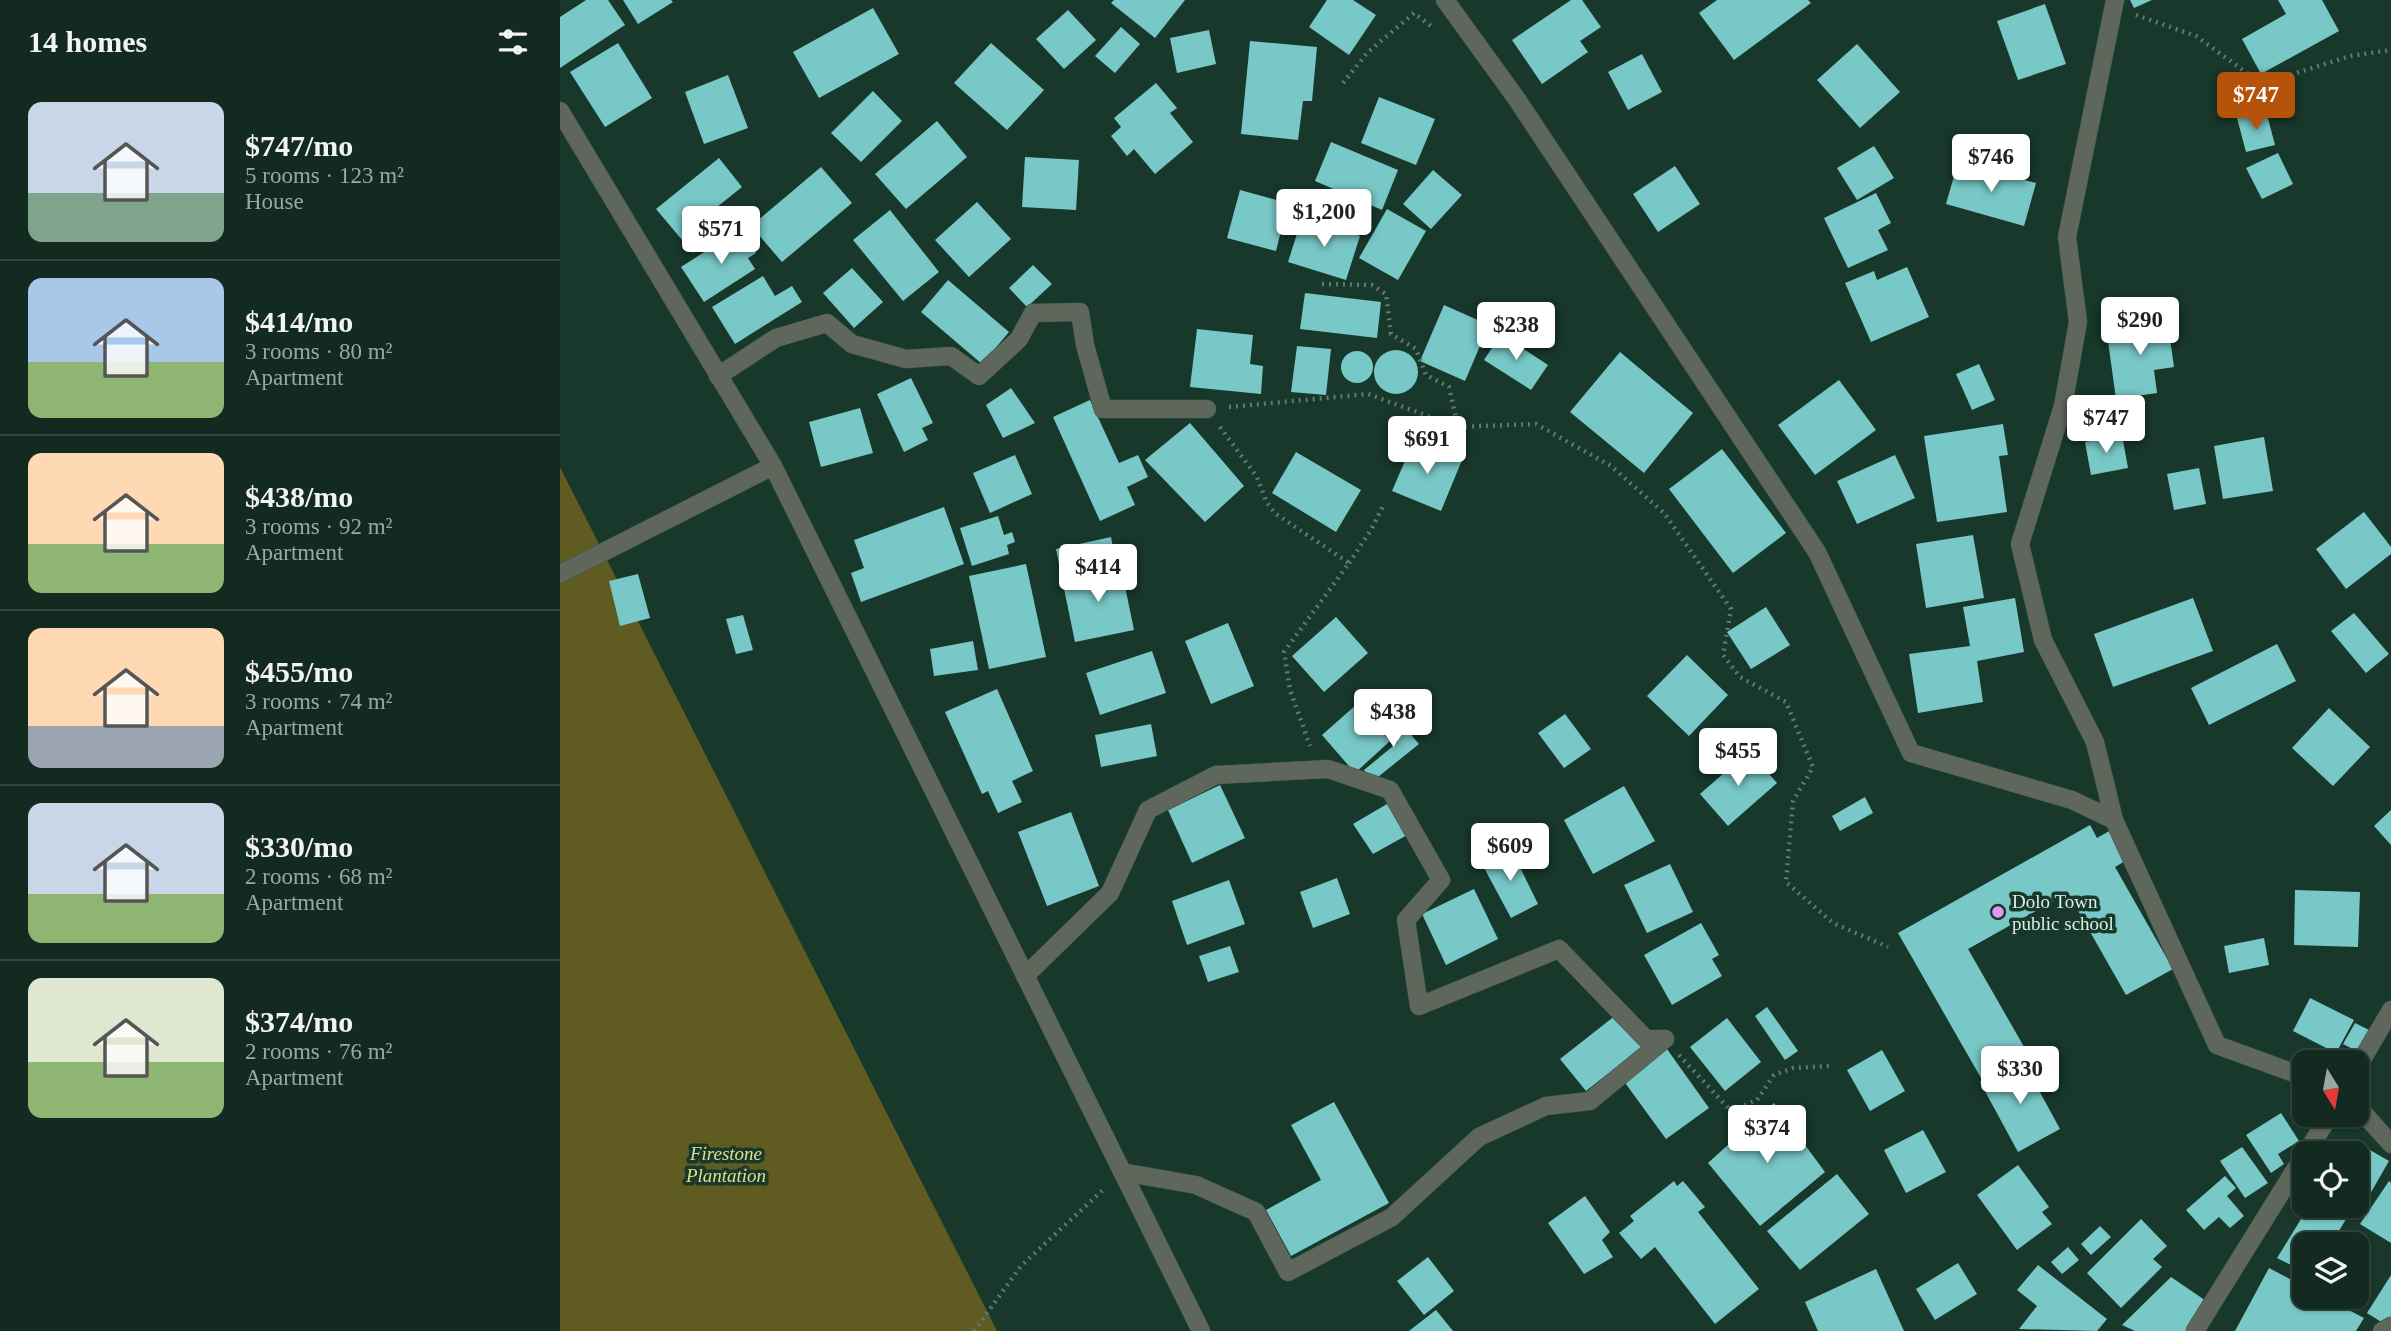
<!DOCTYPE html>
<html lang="en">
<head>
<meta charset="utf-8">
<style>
	:root { --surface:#122a20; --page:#1b3229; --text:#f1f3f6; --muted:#9ca7a5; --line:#31463e; --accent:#b45309 }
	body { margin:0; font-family:"Times New Roman",serif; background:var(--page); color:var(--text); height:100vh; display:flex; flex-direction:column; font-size:26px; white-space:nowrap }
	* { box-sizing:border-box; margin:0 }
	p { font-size:23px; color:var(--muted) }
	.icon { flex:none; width:38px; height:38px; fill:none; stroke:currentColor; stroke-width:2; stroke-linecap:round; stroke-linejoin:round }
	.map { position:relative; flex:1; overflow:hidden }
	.panel { display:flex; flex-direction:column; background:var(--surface); width:560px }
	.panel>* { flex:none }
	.needle { width:46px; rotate:169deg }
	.fabs { position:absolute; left:1732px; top:1050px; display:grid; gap:14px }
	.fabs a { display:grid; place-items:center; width:77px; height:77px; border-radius:14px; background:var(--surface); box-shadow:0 2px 5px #0004,0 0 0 2px var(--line); font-size:35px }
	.price { position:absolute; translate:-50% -60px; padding:0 16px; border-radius:7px; background:#fff; color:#222; font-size:23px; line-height:46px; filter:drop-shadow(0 2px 4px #0008) }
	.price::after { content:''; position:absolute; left:50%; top:42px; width:21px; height:16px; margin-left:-10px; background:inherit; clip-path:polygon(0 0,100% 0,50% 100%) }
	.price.selected { background:var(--accent); color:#fff }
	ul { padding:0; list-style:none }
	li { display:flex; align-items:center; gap:21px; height:175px; padding:0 28px }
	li+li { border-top:2px solid var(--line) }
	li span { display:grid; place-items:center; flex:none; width:196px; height:140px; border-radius:14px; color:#555 }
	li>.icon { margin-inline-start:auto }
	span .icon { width:84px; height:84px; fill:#fffc; stroke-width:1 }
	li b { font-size:30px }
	h2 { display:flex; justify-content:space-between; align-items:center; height:84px; padding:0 28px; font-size:30px }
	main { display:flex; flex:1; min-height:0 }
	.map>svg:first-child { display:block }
	.forest { fill:#5f5b21 }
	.building { fill:#78c8c7 }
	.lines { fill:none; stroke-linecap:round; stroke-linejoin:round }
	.street-casing { stroke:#375549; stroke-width:19 }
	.path { stroke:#5f7a6e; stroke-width:4.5; stroke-dasharray:2 5; stroke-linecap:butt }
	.street { stroke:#5f665b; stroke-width:18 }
	.poi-dot { fill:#db99f5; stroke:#18382b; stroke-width:2.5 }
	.labels { text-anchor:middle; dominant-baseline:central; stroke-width:7; stroke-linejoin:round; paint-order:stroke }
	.poi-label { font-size:19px; fill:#dceee6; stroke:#18382b; text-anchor:start }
	.park-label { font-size:19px; font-style:italic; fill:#e5df89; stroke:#18382b }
</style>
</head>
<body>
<main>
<section class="panel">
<h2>14 homes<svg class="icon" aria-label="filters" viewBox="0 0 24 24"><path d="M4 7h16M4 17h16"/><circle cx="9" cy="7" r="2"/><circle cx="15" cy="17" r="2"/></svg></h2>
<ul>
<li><span style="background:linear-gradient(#c9d6e8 65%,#7fa58c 0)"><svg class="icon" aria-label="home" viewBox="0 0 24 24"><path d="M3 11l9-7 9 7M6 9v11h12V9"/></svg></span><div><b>$747/mo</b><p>5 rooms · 123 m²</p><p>House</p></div></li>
<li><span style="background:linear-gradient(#a9c7e8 60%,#8fb573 0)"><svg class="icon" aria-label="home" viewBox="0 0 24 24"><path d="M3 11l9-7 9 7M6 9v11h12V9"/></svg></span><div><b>$414/mo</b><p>3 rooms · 80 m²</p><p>Apartment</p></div></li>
<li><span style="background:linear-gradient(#ffd9b3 65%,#8fb573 0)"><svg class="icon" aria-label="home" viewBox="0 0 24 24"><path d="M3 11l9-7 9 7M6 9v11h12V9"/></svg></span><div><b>$438/mo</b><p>3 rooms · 92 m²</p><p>Apartment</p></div></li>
<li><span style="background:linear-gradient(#ffd9b3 70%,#9aa5b1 0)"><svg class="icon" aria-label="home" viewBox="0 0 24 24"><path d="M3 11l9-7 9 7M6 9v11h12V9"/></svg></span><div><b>$455/mo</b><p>3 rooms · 74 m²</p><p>Apartment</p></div></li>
<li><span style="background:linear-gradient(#c9d6e8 65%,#8fb573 0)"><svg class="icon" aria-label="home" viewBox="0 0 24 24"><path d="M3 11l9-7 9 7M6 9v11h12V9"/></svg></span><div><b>$330/mo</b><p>2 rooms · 68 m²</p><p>Apartment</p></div></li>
<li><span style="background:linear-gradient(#dfe7d0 60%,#8fb573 0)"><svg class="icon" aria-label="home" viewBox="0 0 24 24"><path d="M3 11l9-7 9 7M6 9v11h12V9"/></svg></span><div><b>$374/mo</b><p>2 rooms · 76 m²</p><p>Apartment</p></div></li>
</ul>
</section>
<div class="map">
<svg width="1831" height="1331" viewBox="0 0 1831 1331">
	<rect width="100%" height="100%" fill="#18382b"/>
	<!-- forest -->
	<path class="forest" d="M 0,467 L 437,1331 L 0,1331 Z"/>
	<!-- building -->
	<g class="building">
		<path d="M 26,0 L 48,0 L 65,25 L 0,68 L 0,17 Z"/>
		<path d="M 63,0 L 111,0 L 113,2 L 78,24 Z"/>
		<path d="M 554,0 L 625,0 L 595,38 L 551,3 Z"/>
		<path d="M 767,0 L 793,0 L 816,15 L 789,55 L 749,27 Z"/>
		<path d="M 1011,0 L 1022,0 L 1041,27 L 1020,41 L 1028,52 L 982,84 L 952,40 Z"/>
		<path d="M 1157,0 L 1248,0 L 1251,3 L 1174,60 L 1139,13 Z"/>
		<path d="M 1570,0 L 1592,0 L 1574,8 Z"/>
		<path d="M 1718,0 L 1762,0 L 1779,31 L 1701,74 L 1682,39 L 1726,14 Z"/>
		<path d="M 1485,4 L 1506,64 L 1458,80 L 1437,21 Z"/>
		<path d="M 313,8 L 339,54 L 259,98 L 233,52 Z"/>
		<path d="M 508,10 L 536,40 L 504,69 L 476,39 Z"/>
		<path d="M 561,27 L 580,44 L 555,73 L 535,56 Z"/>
		<path d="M 649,30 L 656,64 L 617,73 L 610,38 Z"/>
		<path d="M 690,41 L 757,47 L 752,101 L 743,101 L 738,140 L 681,134 Z"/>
		<path d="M 58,43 L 92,98 L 45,127 L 10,72 Z"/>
		<path d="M 431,43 L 484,90 L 447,130 L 394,83 Z"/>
		<path d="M 1297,44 L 1340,92 L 1300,128 L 1257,80 Z"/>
		<path d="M 1082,54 L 1102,92 L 1068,110 L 1048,72 Z"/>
		<path d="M 168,75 L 188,128 L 144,144 L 125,92 Z"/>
		<path d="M 596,83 L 617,108 L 610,113 L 633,142 L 595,174 L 574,149 L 567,156 L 551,136 L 561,127 L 554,118 Z"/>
		<path d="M 313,91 L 342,121 L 301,162 L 271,133 Z"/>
		<path d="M 819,97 L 875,119 L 856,165 L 801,143 Z"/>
		<path d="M 1706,111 L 1715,145 L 1686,152 L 1677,118 Z"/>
		<path d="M 377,121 L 407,157 L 346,209 L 315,174 Z"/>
		<path d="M 771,142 L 838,170 L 822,210 L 755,181 Z"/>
		<path d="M 1314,146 L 1334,178 L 1297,200 L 1277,168 Z"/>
		<path d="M 1718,153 L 1733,184 L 1702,199 L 1686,168 Z"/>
		<path d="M 465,157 L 519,160 L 516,210 L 462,207 Z"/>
		<path d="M 159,158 L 182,187 L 157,207 L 170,222 L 133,253 L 96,209 Z"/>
		<path d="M 1398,162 L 1476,183 L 1464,226 L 1386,204 Z"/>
		<path d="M 1115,166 L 1140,204 L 1098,232 L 1073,194 Z"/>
		<path d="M 261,167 L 292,203 L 222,262 L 191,226 Z"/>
		<path d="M 873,170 L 902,195 L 871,229 L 843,204 Z"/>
		<path d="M 680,190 L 728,203 L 716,251 L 667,238 Z"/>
		<path d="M 1316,193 L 1331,223 L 1318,230 L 1328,250 L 1288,268 L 1264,218 Z"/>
		<path d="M 761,198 L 784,202 L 780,224 L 757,220 Z"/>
		<path d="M 417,202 L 451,239 L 409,277 L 375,240 Z"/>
		<path d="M 827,209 L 866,231 L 838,280 L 799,258 Z"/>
		<path d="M 330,210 L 379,272 L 343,301 L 293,240 Z"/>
		<path d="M 742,218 L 800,236 L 786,280 L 728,262 Z"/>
		<path d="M 180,229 L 196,253 L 188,258 L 195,269 L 144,302 L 121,267 Z"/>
		<path d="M 473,265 L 492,284 L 467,307 L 449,288 Z"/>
		<path d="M 1347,267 L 1369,317 L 1311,342 L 1285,283 L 1314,271 L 1317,280 Z"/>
		<path d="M 292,268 L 323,302 L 294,328 L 263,293 Z"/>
		<path d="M 203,276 L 215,296 L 232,286 L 242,302 L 175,344 L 152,307 Z"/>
		<path d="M 388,280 L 449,332 L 422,364 L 361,312 Z"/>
		<path d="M 745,293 L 821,302 L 817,338 L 740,329 Z"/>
		<path d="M 884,305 L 929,325 L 905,381 L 860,361 Z"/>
		<path d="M 1607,317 L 1614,367 L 1594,370 L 1597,393 L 1556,399 L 1548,341 L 1563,339 L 1561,323 Z"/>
		<path d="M 637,329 L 693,335 L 690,364 L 703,366 L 701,394 L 630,387 Z"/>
		<path d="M 941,334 L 988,365 L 971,390 L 924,360 Z"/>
		<path d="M 737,346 L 771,349 L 766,395 L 731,392 Z"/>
		<circle cx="836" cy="372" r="22"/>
		<circle cx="797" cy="367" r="16"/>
		<path d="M 1060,352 L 1133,413 L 1084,473 L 1010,412 Z"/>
		<path d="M 1419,364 L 1435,400 L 1412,410 L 1396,374 Z"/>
		<path d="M 351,378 L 373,423 L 362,428 L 368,440 L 344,452 L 317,394 Z"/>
		<path d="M 1279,380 L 1316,430 L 1255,475 L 1218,425 Z"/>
		<path d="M 451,388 L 475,423 L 443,438 L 426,405 Z"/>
		<path d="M 530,400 L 559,463 L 578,455 L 588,477 L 567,487 L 575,505 L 540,521 L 493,417 Z"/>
		<path d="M 300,408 L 313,453 L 261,467 L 249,422 Z"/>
		<path d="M 630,423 L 684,486 L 645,522 L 585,460 Z"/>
		<path d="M 1443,424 L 1448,455 L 1439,456 L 1447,512 L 1377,522 L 1364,436 Z"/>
		<path d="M 1562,435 L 1568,468 L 1531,475 L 1525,442 Z"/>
		<path d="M 1704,437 L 1713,491 L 1663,499 L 1654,446 Z"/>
		<path d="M 854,440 L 902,460 L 881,511 L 832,491 Z"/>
		<path d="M 1162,449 L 1226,533 L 1173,573 L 1109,489 Z"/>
		<path d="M 736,452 L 801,490 L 776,532 L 712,493 Z"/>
		<path d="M 455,455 L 472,494 L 430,513 L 413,473 Z"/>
		<path d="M 1335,455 L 1355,498 L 1297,524 L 1277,481 Z"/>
		<path d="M 1639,468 L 1646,504 L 1614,510 L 1607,474 Z"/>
		<path d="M 384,507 L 404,564 L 301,602 L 291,573 L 304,568 L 294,540 Z"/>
		<path d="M 1804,512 L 1831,547 L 1831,554 L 1786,589 L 1756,549 Z"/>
		<path d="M 438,516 L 444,535 L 452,532 L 455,542 L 447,545 L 449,554 L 412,566 L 400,528 Z"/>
		<path d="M 1413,535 L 1424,598 L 1366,608 L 1356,544 Z"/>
		<path d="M 551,537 L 556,563 L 501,575 L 496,549 Z"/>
		<path d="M 466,564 L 486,657 L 429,669 L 409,576 Z"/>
		<path d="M 561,567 L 574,630 L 515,642 L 502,579 Z"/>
		<path d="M 78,574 L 90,618 L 60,626 L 49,581 Z"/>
		<path d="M 1455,598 L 1464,652 L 1417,661 L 1423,702 L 1358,713 L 1349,654 L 1410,646 L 1403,607 Z"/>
		<path d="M 1633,598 L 1653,651 L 1553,687 L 1534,634 Z"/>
		<path d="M 1206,607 L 1230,645 L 1191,669 L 1167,632 Z"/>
		<path d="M 1794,613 L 1829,654 L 1806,673 L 1771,631 Z"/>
		<path d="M 183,615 L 193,650 L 176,654 L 166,619 Z"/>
		<path d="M 776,617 L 808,653 L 764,692 L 732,656 Z"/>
		<path d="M 668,623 L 694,686 L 651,704 L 625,641 Z"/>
		<path d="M 413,641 L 418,670 L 374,676 L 370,649 Z"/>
		<path d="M 1717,644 L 1736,681 L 1649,725 L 1631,688 Z"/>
		<path d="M 592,651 L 606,693 L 540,715 L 526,673 Z"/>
		<path d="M 1127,655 L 1168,695 L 1129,736 L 1087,696 Z"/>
		<path d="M 437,689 L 473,771 L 452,781 L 462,802 L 438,813 L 428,791 L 422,794 L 385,712 Z"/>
		<path d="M 797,704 L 830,741 L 795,773 L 762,735 Z"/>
		<path d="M 1769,708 L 1810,747 L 1773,786 L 1732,748 Z"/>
		<path d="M 1005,714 L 1031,749 L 1004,768 L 978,733 Z"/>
		<path d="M 835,716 L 859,744 L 813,781 L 804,770 L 838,742 L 824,725 Z"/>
		<path d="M 591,724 L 597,756 L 541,767 L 535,735 Z"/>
		<path d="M 1189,751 L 1217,783 L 1168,826 L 1140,794 Z"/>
		<path d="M 660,785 L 685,838 L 632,863 L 608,810 Z"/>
		<path d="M 1064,786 L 1095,841 L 1033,874 L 1004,820 Z"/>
		<path d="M 1305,797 L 1313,813 L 1280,831 L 1272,816 Z"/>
		<path d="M 827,804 L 849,834 L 813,854 L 793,824 Z"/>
		<path d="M 1831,810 L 1831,845 L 1814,826 Z"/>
		<path d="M 511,812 L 539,886 L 487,906 L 458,832 Z"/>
		<path d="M 1530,825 L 1537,838 L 1560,825 L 1577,854 L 1555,867 L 1613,969 L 1566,995 L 1508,893 L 1408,949 L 1467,1052 L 1421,1078 L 1338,933 Z"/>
		<path d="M 951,849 L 978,904 L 951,918 L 922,864 Z"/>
		<path d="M 1110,864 L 1133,912 L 1087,933 L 1064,885 Z"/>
		<path d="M 777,878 L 790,914 L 753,928 L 740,892 Z"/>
		<path d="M 669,880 L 685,924 L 627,945 L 612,901 Z"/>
		<path d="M 914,889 L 938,939 L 886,965 L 862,914 Z"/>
		<path d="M 1735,890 L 1800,892 L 1798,947 L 1734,945 Z"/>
		<path d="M 1141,923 L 1159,955 L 1152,959 L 1162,976 L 1112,1005 L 1084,955 Z"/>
		<path d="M 1704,938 L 1709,965 L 1669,973 L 1664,946 Z"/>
		<path d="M 670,946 L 679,972 L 648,982 L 639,956 Z"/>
		<path d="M 1750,998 L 1794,1020 L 1776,1053 L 1733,1031 Z"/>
		<path d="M 1207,1007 L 1238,1051 L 1225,1060 L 1195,1016 Z"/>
		<path d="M 1056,1015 L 1082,1047 L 1026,1091 L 1000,1059 Z"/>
		<path d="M 1167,1018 L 1201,1062 L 1165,1091 L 1130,1047 Z"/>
		<path d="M 1795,1023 L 1815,1033 L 1805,1055 L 1783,1044 Z"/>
		<path d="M 1107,1049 L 1149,1108 L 1106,1139 L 1063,1080 Z"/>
		<path d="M 1322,1050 L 1345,1091 L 1310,1111 L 1287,1070 Z"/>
		<path d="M 1462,1059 L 1500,1129 L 1458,1152 L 1420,1082 Z"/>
		<path d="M 774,1102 L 829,1203 L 731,1256 L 706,1210 L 761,1180 L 731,1125 Z"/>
		<path d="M 1214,1103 L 1265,1172 L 1200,1226 L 1148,1163 Z"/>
		<path d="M 1721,1113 L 1739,1141 L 1718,1154 L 1724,1164 L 1711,1173 L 1686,1135 Z"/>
		<path d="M 1363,1130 L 1386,1172 L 1346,1193 L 1324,1150 Z"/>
		<path d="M 1791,1139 L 1829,1161 L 1798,1215 L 1791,1211 L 1777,1234 L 1794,1244 L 1745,1244 L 1745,1272 L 1717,1258 L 1749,1206 L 1797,1206 L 1797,1153 L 1782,1153 Z"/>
		<path d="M 1682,1147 L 1708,1183 L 1685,1198 L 1660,1161 Z"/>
		<path d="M 1458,1165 L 1489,1207 L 1482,1212 L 1492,1224 L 1457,1250 L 1417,1195 Z"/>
		<path d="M 1277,1174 L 1309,1214 L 1240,1270 L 1207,1231 Z"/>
		<path d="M 1665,1176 L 1676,1188 L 1667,1196 L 1684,1216 L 1670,1228 L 1659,1217 L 1644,1230 L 1626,1210 Z"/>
		<path d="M 1114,1181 L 1117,1186 L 1123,1181 L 1145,1207 L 1138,1212 L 1199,1289 L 1155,1324 L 1095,1247 L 1081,1259 L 1059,1233 L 1074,1221 L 1070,1216 Z"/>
		<path d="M 1829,1181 L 1831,1183 L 1831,1243 L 1800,1224 Z"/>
		<path d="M 1025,1196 L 1050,1232 L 1042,1240 L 1053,1257 L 1024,1274 L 988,1223 Z"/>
		<path d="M 1581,1219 L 1607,1246 L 1593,1259 L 1602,1267 L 1561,1308 L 1527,1273 Z"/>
		<path d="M 1540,1226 L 1551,1237 L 1531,1255 L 1521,1244 Z"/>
		<path d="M 1797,1246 L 1806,1251 L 1797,1267 Z"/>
		<path d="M 1508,1247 L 1519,1260 L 1502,1274 L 1491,1262 Z"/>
		<path d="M 868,1257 L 894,1291 L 864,1315 L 837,1281 Z"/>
		<path d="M 1398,1263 L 1417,1294 L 1375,1320 L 1356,1289 Z"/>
		<path d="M 1478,1265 L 1547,1319 L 1537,1331 L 1459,1329 L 1477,1306 L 1457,1290 Z"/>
		<path d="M 1709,1268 L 1745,1287 L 1745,1297 L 1764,1297 L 1804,1318 L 1796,1331 L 1675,1331 Z"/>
		<path d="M 1316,1269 L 1344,1331 L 1258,1331 L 1245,1302 Z"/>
		<path d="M 1831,1275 L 1831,1328 L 1807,1313 Z"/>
		<path d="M 1611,1277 L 1655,1307 L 1639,1331 L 1575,1331 L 1562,1325 Z"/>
		<path d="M 876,1310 L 893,1331 L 849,1331 Z"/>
	</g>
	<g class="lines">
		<defs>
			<g id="street">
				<path d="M 885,0 L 956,98 L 1257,552 L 1351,753 L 1512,800 L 1554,820 L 1657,1045 L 1745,1077"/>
				<path d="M 0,111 L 213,466 L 641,1331"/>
				<path d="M 158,376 L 216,338 L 267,323 L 292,344 L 346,359 L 391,356 L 419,376 L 459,339 L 473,313 L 520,312 L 525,345 L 543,409 L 647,409"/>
				<path d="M 0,574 L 213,466"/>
				<path d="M 1554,820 L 1535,742 L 1483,640 L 1460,544 L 1503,406 L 1518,322 L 1507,237 L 1555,0"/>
				<path d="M 465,976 L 550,893 L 588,810 L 656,775 L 768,769 L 830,790 L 881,880 L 846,920 L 859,1006 L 999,949 L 1086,1039 L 1105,1039"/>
				<path d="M 1797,1068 L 1831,1010"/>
				<path d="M 1797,1106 L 1831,1144"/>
				<path d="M 1746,1153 L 1770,1115"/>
				<path d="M 562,1172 L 636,1185 L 696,1212 L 728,1272 L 832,1217 L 919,1137 L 986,1106 L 1030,1101 L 1105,1039"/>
				<path d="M 1635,1331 L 1745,1154"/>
				<path d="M 1822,1331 L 1831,1326"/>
			</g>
		</defs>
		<!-- street casing -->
		<use href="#street" class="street-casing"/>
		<!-- path -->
		<g class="path">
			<path d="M 1576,15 L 1636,36 L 1702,84 L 1790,56 L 1831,50"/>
			<path d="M 783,83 L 807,53 L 854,13 L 871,26"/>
			<path d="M 762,284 L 812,285 L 826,294 L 831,334 L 856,349 L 866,375 L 889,387 L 898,427 L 976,424 L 1051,466 L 1104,513 L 1171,609 L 1163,655 L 1180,677 L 1226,702 L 1253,767 L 1233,801 L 1226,882 L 1273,923 L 1328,947"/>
			<path d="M 669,407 L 808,394 L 898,427"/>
			<path d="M 660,427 L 697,477 L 707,503 L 716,514 L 789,563 L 724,652 L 730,690 L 750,746"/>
			<path d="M 789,563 L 811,530 L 824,504"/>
			<path d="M 1119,1055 L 1171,1111 L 1197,1100 L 1214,1075 L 1233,1068 L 1269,1066"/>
			<path d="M 414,1331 L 461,1266 L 545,1188"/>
		</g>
		<!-- street -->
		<use href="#street" class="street"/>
	</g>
	<!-- markers -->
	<circle class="poi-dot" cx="1438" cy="912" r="7"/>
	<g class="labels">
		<!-- poi labels -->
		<g class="poi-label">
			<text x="1452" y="901">Dolo Town<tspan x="1452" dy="22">public school</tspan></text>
		</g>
		<!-- park labels -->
		<g class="park-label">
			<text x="166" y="1153">Firestone<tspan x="166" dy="22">Plantation</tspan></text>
		</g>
	</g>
</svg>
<div class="fabs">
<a><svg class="needle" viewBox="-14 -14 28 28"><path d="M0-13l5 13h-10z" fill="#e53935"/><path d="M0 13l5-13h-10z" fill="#9ca7a5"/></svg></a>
<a><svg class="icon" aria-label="locate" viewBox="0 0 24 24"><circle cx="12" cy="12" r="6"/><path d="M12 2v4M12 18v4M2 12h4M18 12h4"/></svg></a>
<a><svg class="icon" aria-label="layers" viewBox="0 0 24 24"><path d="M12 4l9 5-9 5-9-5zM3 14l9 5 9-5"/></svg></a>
</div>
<b class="price selected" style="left:1696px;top:132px">$747</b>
<b class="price" style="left:1431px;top:194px">$746</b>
<b class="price" style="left:764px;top:249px">$1,200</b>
<b class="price" style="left:161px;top:266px">$571</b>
<b class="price" style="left:1580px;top:357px">$290</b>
<b class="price" style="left:956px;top:362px">$238</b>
<b class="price" style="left:1546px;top:455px">$747</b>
<b class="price" style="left:867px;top:476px">$691</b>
<b class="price" style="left:538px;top:604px">$414</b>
<b class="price" style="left:833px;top:749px">$438</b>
<b class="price" style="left:1178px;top:788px">$455</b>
<b class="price" style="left:950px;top:883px">$609</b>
<b class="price" style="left:1460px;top:1106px">$330</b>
<b class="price" style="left:1207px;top:1165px">$374</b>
</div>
</main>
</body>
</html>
